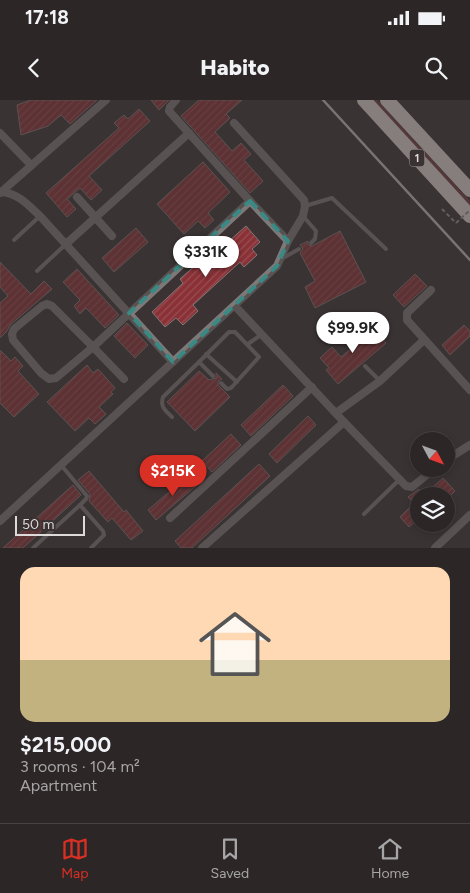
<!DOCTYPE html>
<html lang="en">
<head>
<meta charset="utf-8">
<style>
	:root { --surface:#2c2626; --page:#383232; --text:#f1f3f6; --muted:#a6a5a7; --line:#484343; --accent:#d93025 }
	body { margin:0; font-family:Figtree,sans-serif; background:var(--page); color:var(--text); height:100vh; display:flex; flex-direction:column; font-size:19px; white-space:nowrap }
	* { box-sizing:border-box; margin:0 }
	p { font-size:16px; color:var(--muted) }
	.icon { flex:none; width:28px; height:28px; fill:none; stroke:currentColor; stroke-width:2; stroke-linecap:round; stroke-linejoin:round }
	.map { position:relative; height:448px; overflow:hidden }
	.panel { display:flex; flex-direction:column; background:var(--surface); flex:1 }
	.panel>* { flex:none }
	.needle { width:32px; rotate:131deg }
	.controls { position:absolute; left:410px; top:332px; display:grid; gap:10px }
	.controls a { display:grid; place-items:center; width:45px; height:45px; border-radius:50%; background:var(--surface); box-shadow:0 2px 8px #0003,0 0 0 1px var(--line); font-size:25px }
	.scale { position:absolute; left:15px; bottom:12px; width:70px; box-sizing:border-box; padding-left:5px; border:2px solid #dfdada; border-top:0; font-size:14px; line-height:18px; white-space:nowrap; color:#dfdada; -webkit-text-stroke:4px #3b3333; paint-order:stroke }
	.price { position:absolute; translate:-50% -42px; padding:0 11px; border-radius:18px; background:#fff; color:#222; font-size:16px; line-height:32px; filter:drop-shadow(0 1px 2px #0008) }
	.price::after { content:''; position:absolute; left:50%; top:30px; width:15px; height:11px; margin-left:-8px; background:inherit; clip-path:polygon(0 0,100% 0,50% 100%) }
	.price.selected { background:var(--accent); color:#fff }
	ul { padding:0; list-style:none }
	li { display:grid; align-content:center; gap:10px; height:265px; padding:0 20px }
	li+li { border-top:1px solid var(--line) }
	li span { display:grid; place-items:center; height:155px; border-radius:15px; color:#555 }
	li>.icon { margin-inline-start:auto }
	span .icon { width:90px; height:90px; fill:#fffc; stroke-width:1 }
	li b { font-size:21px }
	.status { display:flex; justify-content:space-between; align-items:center; height:35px; padding:0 25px; background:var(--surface); direction:ltr }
	.status svg { height:14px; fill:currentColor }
	header { display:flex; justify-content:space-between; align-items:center; height:65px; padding:0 20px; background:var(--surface); font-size:22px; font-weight:800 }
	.tab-bar { display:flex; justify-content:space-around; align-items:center; height:70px; border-top:1px solid var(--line); background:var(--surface); font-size:14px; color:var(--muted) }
	.tab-bar a { display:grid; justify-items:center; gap:2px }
	.tab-bar .selected { color:var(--accent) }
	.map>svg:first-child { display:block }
	.green { fill:#743e3f }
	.building { fill:url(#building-hatch); stroke:#817777 }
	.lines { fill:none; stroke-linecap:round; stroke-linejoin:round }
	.path { stroke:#948e8e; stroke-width:2; stroke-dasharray:4 2.5; stroke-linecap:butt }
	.lane { stroke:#7e7979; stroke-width:4 }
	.street { stroke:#7e7979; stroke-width:8 }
	.highway { stroke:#e2d7d7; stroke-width:14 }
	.rail { stroke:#c6c1c1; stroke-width:2.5 }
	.path-bridge { stroke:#948e8e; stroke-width:2; stroke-dasharray:4 2.5; stroke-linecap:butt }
	.marked { fill:none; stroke:#398a84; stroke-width:4; stroke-dasharray:10 6; stroke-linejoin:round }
	.labels { text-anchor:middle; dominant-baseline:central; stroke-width:5; stroke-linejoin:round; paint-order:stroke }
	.shield { fill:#3b3333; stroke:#aea8a8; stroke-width:1 }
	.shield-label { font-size:11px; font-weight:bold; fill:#dfdada }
</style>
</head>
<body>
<div class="status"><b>17:18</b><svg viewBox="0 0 49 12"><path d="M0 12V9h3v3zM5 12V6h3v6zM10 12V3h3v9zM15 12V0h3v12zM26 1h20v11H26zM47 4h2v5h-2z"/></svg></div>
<header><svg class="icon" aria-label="back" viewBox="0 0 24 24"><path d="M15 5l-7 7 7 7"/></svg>Habito<svg class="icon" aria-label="search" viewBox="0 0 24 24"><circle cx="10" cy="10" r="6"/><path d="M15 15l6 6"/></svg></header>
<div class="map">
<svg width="470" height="448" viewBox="0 0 470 448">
	<defs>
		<pattern id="building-hatch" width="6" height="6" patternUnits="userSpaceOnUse" patternTransform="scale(1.25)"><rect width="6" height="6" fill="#893136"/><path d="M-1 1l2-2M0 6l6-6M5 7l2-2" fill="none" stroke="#994e52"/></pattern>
	</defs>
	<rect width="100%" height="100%" fill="#3b3333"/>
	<!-- green -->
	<path class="green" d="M 373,0 L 377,0 L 470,101 L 470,107 Z"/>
	<!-- building -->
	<g class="building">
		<path d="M 31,0 L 97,0 L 70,24 L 61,15 L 48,26 L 21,35 L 17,5 Z"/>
		<path d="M 151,0 L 169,0 L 159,10 Z"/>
		<path d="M 199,0 L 242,0 L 226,14 L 230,18 L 215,32 L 232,51 L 241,43 L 251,54 L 244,60 L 263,81 L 250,93 L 181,16 Z"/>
		<path d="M 139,9 L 150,21 L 89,76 L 102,90 L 91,100 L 80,88 L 67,99 L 76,109 L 67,117 L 46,93 L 119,28 L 114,23 L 124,15 L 128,19 Z"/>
		<path d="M 203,62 L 230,92 L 208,113 L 214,120 L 205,128 L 198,121 L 184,134 L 157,104 Z"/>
		<path d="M 246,126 L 260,142 L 252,149 L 257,155 L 244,167 L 240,162 L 193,205 L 198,211 L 183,225 L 176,218 L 165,227 L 152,212 L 183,183 L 180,179 L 215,148 L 218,151 Z"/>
		<path d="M 136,128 L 148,142 L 114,172 L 102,158 Z"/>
		<path d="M 340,131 L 366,182 L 315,208 L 305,187 L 315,181 L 300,153 L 303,149 L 300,145 L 308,141 L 308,145 L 312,146 Z"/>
		<path d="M 0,162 L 31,194 L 44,181 L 52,189 L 10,225 L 7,231 L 0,238 L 0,203 L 8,196 L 0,187 Z"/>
		<path d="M 77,169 L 119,215 L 105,228 L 86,208 L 80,214 L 74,206 L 80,200 L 63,182 Z"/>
		<path d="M 415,174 L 427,186 L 404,207 L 393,195 Z"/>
		<path d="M 127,223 L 148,245 L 135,258 L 114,236 Z"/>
		<path d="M 360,224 L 367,233 L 373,228 L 386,243 L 338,284 L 326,270 L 329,268 L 320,258 L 332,247 L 341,257 L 360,241 L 351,232 Z"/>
		<path d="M 464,225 L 470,231 L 470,236 L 450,255 L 442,245 Z"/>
		<path d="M 0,250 L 11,261 L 15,257 L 23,266 L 18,271 L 39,294 L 14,317 L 0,303 Z"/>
		<path d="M 87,265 L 93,273 L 98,269 L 115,288 L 111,292 L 113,294 L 99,307 L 106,314 L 95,324 L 89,318 L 75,331 L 47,302 Z"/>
		<path d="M 199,271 L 209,280 L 216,278 L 216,273 L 222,279 L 218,281 L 218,285 L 230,297 L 195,331 L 167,302 Z"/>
		<path d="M 283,285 L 293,296 L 251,336 L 241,325 Z"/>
		<path d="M 308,316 L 316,325 L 277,363 L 269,354 Z"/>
		<path d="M 231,334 L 241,345 L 212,372 L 202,361 Z"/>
		<path d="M 259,364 L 270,376 L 192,448 L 181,448 L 175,441 Z"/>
		<path d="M 89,371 L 124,412 L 126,410 L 143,431 L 131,440 L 112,418 L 108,422 L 89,401 L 90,394 L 78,380 Z"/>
		<path d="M 190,374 L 198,384 L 156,420 L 148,410 Z"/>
		<path d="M 443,378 L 455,391 L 450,396 L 423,396 Z"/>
		<path d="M 73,385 L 81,395 L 23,448 L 3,448 Z"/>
		<path d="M 419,389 L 419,418 L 409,427 L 400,417 L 414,403 L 408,397 Z"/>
	</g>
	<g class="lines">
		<!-- path -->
		<path class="path" d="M 442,109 L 456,123"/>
		<!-- lane -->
		<g class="lane">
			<path d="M 305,106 L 332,98 L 386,149"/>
			<path d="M 303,116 L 316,131 L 315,139 L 311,143"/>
			<path d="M 14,140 L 40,116"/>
			<path d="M 283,158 L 299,149"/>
			<path d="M 37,171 L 66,144"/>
			<path d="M 248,244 L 262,234"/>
			<path d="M 206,254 L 237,282"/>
			<path d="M 365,266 L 380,281"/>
			<path d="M 213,276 L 199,262 L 229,232 L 235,232 L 259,257 L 231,288 L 227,289 L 221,283"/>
			<path d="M 172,317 C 165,310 160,307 163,297 L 199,262"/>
			<path d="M 61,365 L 87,396 L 86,399 L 80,405 L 103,431 L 104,435 L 91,448"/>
			<path d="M 364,414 L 400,379"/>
			<path d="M 33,448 L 80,405"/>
		</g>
		<!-- street -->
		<g class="street">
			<path d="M 0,33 L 31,65"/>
			<path d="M 1,92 C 18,93 28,105 40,116 L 173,262"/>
			<path d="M 0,93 L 106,0"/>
			<path d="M 77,97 L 112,136"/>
			<path d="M 250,101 L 288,141"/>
			<path d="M 66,144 L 189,33"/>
			<path d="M 431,190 L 407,213 L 407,220 L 470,290"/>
			<path d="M 235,206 L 344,322 L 406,386 L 412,387 L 434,369"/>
			<path d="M 124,279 L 93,247 L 56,278 L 49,279 L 41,273 L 13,240 L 12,234 L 14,229 L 42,206 L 47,204 L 52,206 L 93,247 L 250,101 L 169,11 L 170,7 L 176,0"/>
			<path d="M 336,313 L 380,281 L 424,240"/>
			<path d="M 446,360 L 470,345"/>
			<path d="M 170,418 L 312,287"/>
			<path d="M 0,421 L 277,166 L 288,141 L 303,116 L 305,106 L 304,100 L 234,23"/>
			<path d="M 202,448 L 344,322"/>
			<path d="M 435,448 L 470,415"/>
		</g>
		<!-- highway -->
		<g class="highway">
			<path d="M 364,0 L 470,116"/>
			<path d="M 387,0 L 470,90"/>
		</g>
		<!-- rail -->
		<path class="rail" d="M 323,0 L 470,160"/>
		<!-- path-bridge -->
		<path class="path-bridge" d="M 456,123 L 470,110"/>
	</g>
	<!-- marked area -->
	<path d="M0 0H470V448H0ZM 250,101 L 288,141 L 277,166 L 173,262 L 129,213 Z" fill="#3b3333" fill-opacity=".55" fill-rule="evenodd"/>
	<path class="marked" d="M 250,101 L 288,141 L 277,166 L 173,262 L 129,213 Z"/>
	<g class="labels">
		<!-- shield labels -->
		<rect class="shield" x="409.5" y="49.5" width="15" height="17" rx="4"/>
		<g class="shield-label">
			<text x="417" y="58">1</text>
		</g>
	</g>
</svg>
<div class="controls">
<a><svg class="needle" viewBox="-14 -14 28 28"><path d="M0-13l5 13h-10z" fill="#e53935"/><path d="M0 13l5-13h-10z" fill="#a6a5a7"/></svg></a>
<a><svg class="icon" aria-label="layers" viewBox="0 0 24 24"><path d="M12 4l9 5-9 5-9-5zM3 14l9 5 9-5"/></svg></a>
</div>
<div class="scale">50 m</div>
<b class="price" style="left:206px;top:178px">$331K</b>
<b class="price" style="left:353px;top:254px">$99.9K</b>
<b class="price selected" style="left:173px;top:397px">$215K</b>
</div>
<section class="panel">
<ul>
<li><span style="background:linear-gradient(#ffd9b3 60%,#c2b280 0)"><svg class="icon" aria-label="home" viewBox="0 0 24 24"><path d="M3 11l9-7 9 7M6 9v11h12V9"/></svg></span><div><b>$215,000</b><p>3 rooms · 104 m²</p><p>Apartment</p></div></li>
</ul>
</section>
<nav class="tab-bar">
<a class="selected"><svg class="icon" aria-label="map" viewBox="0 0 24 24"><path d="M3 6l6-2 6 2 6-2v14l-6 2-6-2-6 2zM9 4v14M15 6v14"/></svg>Map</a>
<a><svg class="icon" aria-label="saved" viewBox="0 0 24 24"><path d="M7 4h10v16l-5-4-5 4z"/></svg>Saved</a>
<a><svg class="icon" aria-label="home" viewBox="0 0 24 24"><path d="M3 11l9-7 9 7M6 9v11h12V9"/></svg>Home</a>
</nav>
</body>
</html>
